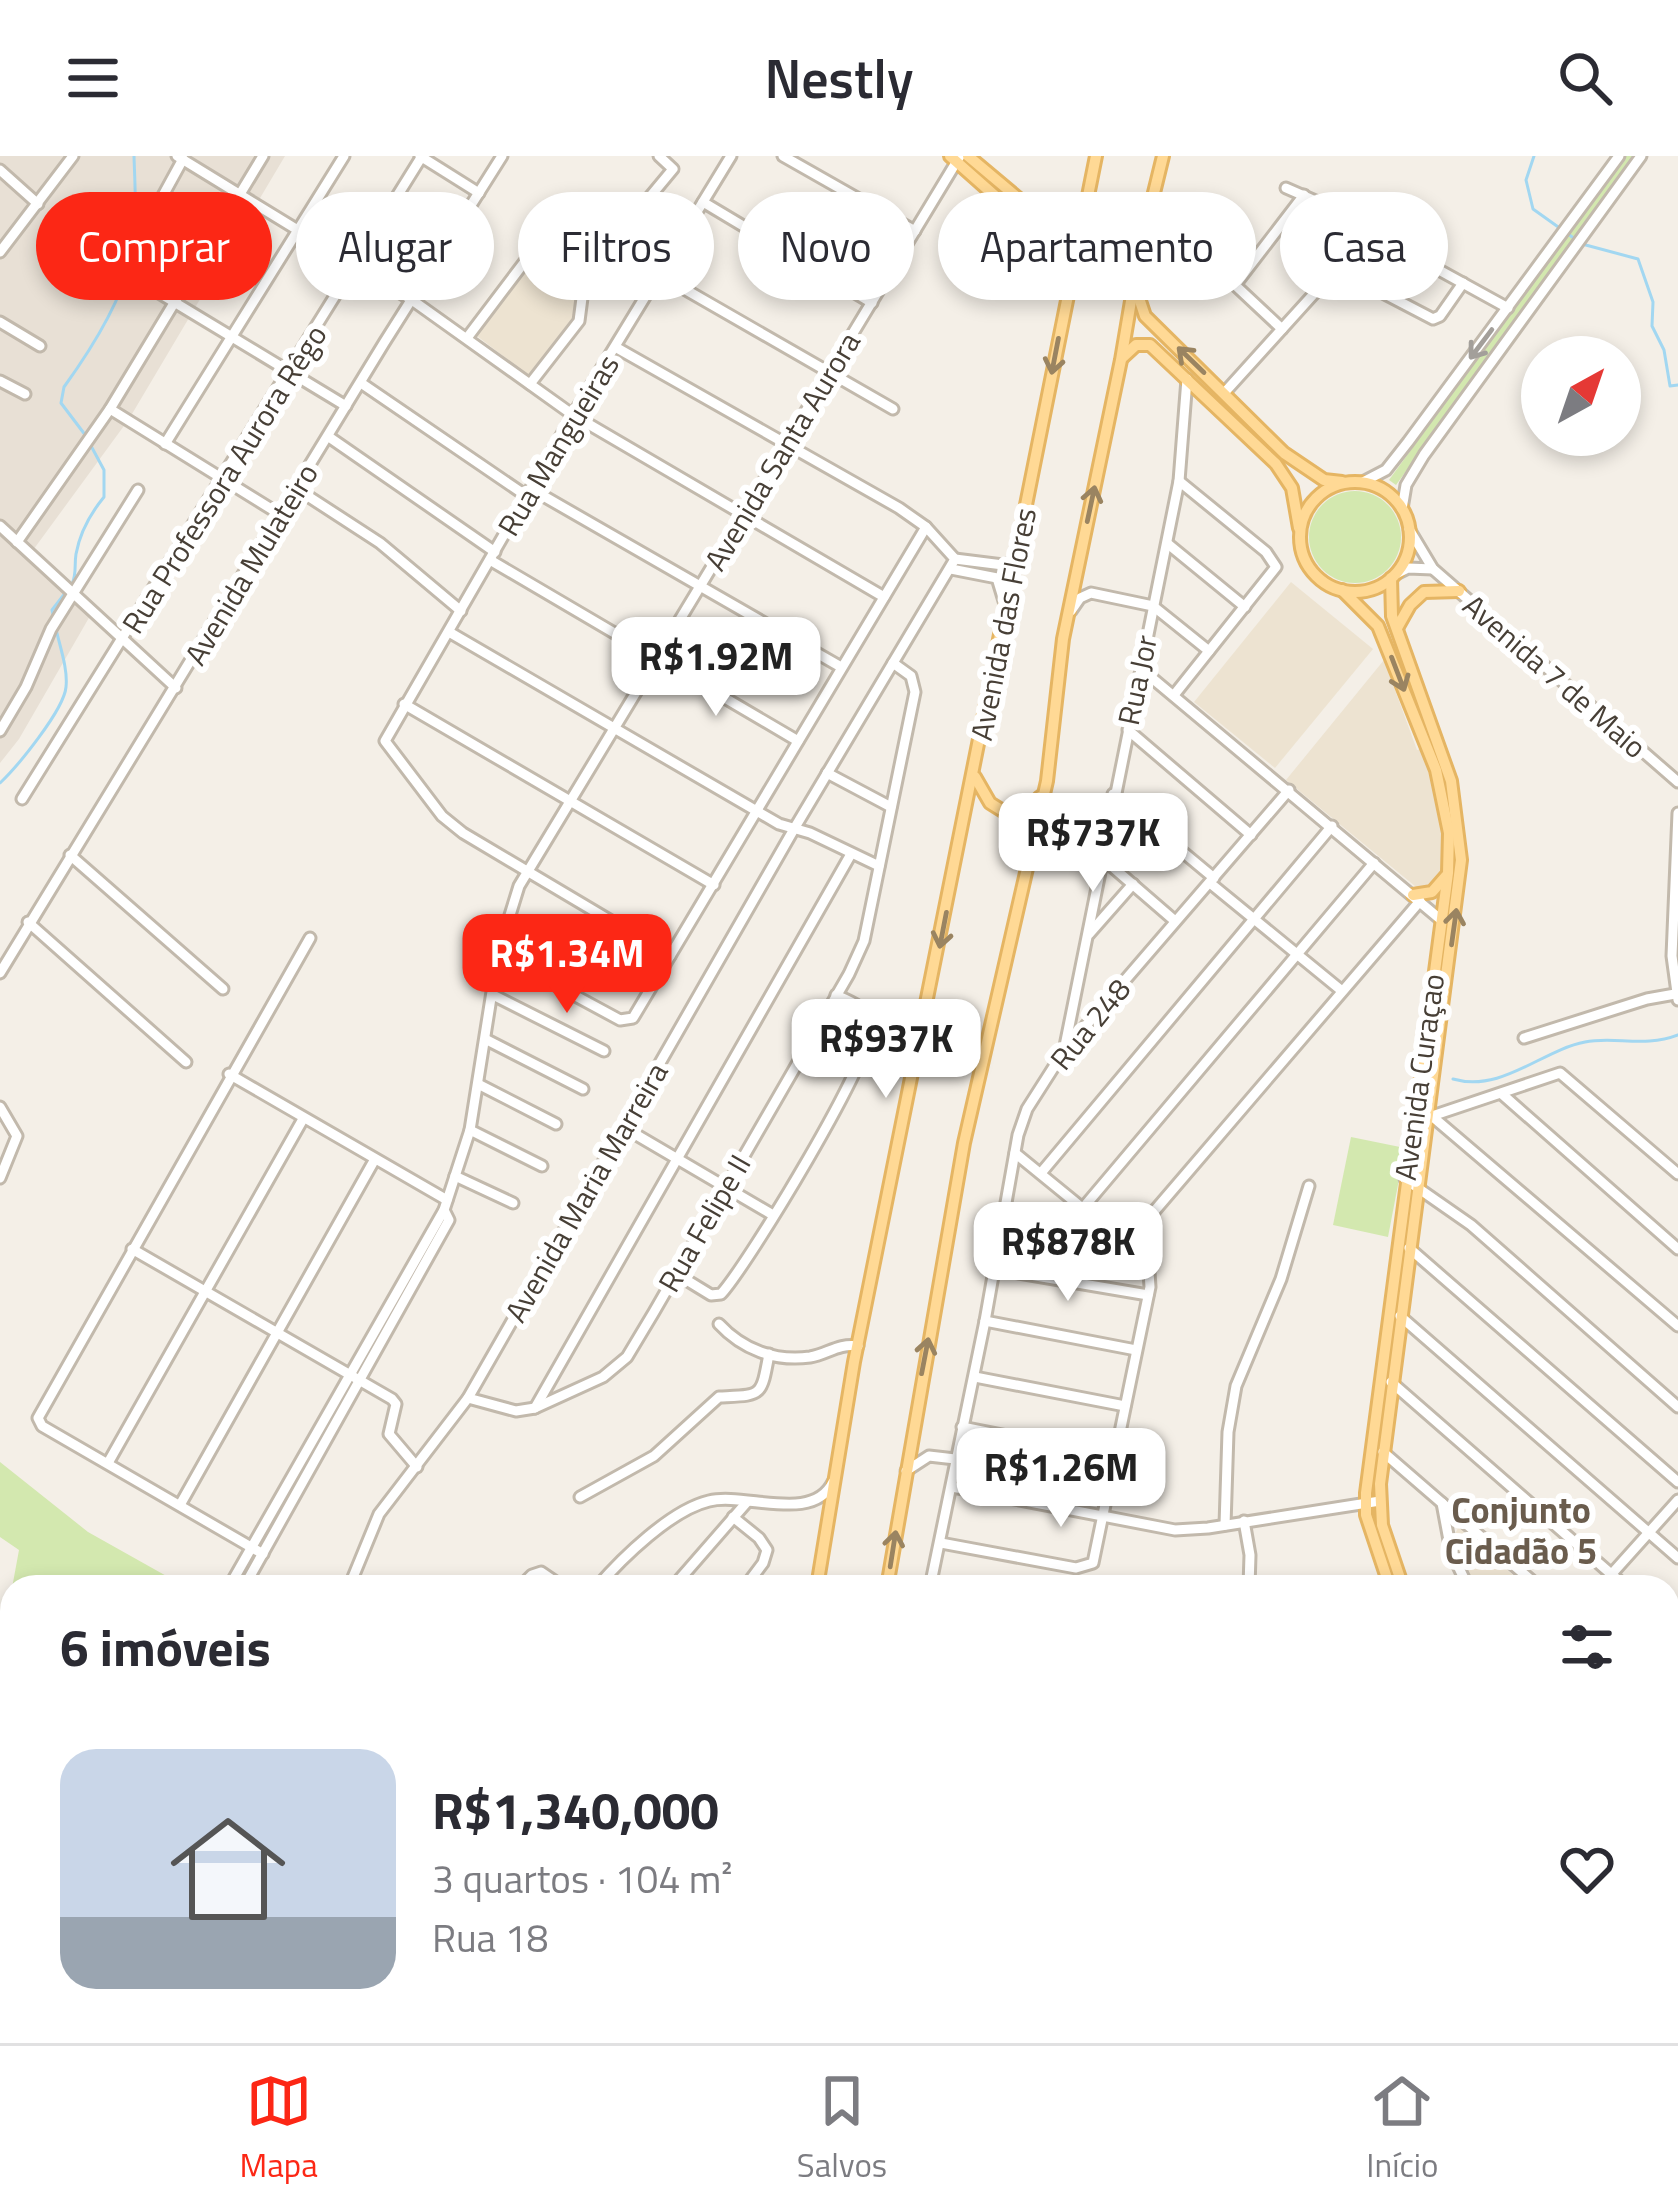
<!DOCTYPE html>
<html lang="pt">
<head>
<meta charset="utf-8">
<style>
	:root { --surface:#fff; --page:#f7f7f7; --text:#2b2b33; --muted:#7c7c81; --line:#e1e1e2; --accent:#fc2715 }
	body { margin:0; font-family:"Titillium Web",sans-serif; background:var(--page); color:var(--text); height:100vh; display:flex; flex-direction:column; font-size:45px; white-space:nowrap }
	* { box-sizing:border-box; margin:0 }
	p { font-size:39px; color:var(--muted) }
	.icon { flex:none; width:66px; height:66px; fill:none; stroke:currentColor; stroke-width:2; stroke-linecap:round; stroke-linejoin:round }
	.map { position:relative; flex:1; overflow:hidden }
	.panel { position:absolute; left:0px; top:1419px; width:1680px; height:468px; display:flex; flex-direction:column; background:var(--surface); border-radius:36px 36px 0 0; box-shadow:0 6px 18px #0003 }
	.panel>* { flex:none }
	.hud { position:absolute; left:36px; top:36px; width:1608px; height:108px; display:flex; gap:24px }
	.needle { width:78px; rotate:40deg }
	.buttons { position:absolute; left:1521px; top:180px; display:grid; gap:24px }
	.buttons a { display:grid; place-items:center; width:120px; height:120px; border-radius:50%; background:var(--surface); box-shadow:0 6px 18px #0003; font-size:60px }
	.price { position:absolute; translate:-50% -102px; padding:0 27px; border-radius:24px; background:#fff; color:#222; font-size:39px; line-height:78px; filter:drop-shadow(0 3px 6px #0008) }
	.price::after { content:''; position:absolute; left:50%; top:72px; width:36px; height:27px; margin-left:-18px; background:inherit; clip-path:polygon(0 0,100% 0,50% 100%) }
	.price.on { background:var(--accent); color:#fff }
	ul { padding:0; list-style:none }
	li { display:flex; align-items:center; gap:36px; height:300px; padding:0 60px }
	li span { display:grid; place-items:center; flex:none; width:336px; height:240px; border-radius:36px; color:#555 }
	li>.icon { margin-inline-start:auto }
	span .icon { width:144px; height:144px; fill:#fffc; stroke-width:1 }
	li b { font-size:51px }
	h2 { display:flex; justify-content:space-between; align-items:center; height:144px; padding:0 60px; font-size:51px }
	.chip { padding:0 42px; border-radius:54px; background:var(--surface); box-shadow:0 6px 18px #0003; font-size:42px; line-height:108px }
	.chip.on { background:var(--accent); color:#fff }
	header { display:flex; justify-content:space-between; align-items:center; height:156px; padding:0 60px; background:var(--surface); font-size:54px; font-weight:600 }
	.dock { display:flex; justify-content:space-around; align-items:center; height:168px; border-top:3px solid var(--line); background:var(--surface); font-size:33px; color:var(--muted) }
	.dock a { display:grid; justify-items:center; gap:6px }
	.dock .on { color:var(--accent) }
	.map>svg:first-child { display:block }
	.residential { fill:#e8e0d5 }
	.education { fill:#ede3d1 }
	.green { fill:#d3e8af }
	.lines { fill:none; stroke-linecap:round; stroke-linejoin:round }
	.stream { stroke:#a2d7f1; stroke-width:3 }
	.minor-casing { stroke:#c2b9ac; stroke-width:15 }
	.major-casing { stroke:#e5b563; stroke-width:16 }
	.minor { stroke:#fff; stroke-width:9 }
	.major { stroke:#ffd995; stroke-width:10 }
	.oneway { stroke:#a39f9a }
	.oneway2 { stroke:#9a8461 }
	.labels { text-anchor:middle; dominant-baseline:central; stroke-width:12; stroke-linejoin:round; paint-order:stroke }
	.street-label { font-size:30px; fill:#473f36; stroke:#fff }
	.quarter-label { font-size:36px; font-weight:bold; fill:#6a5c4d; stroke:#fff }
</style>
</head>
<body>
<header><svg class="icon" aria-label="menu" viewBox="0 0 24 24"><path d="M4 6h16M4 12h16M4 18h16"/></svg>Nestly<svg class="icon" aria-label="search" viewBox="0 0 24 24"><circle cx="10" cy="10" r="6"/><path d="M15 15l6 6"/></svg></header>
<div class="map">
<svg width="1678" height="1887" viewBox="0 0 1678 1887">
	<rect width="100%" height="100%" fill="#f4efe7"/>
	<!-- residential -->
	<path class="residential" d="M 0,0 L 285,0 L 129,263 L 28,401 L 90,460 L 19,583 L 0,607 Z"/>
	<!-- education -->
	<g class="education">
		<path d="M 537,93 L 579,126 L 575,168 L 532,222 L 473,177 Z"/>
		<path d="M 1291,426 L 1373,493 L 1275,612 L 1194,546 Z"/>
		<path d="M 1384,504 L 1417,594 L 1424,592 L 1441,656 L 1442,715 L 1421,735 L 1286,624 Z"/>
		<path d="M 1459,1370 L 1526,1431 L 1475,1431 L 1453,1382 Z"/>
	</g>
	<!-- green -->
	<g class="green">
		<path d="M 1625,0 L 1635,0 L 1396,329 L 1389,324 Z"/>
		<circle cx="1355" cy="381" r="46"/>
		<path d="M 1351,981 L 1405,992 L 1388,1081 L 1333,1069 Z"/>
		<path d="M 0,1306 L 88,1376 L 186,1431 L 12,1431 L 12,1435 L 12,1432 L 19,1394 L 0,1381 Z"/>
		<path d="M 433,1875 L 691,1875 L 689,1887 L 413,1887 Z"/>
	</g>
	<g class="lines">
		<!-- stream -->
		<g class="stream">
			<path d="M 1534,0 L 1526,24 L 1533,53 L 1582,88 L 1638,103 L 1653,146 L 1652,170 L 1664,194 L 1670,230 L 1678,229"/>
			<path d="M 86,280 L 61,247 L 64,231 C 90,195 120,149 130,105 C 138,71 135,34 134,0"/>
			<path d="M 72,428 C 77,417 74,410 76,398 C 80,376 90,358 104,341 L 104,314 L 90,288"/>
			<path d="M 54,463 L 52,454 L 66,436"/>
			<path d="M 0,627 C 17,611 64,554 66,531 C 68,513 60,491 56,473"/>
			<path d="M 1453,923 C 1502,937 1542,894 1585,886 C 1614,880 1645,892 1678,879"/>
		</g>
		<defs>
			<g id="minor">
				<path d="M 177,0 L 412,144 L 573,259 L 884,441"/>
				<path d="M 420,0 L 479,37"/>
				<path d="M 783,0 L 915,75"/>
				<path d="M 0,14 L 38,48"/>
				<path d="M 1286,32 L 1334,53"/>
				<path d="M 703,46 L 872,147"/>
				<path d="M 154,56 L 183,3"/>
				<path d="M 1359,70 L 1508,152"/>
				<path d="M 0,96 L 73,0"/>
				<path d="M 1339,114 L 1433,163 L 1440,160 L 1463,127"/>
				<path d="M 660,119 L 893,253"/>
				<path d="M 136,123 L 346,250"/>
				<path d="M 0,166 L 40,190"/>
				<path d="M 1282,173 L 1235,129 L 1304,39"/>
				<path d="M 467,182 L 554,67"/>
				<path d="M 0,225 L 25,238"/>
				<path d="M 361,227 L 528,341"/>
				<path d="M 530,228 L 579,165 L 585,119 L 673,13 L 659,0"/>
				<path d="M 1225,236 L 1320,131"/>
				<path d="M 110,253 L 281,359"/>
				<path d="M 329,281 L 495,396"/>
				<path d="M 165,288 L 344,0"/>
				<path d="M 1363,326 L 1386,314 L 1408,286 L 1619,0"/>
				<path d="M 297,333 L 380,387 L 461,455"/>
				<path d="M 533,334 L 841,511"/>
				<path d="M 1402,353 L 1406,329 L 1424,299 L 1641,0"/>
				<path d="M 0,370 L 176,532"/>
				<path d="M 1409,373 L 1433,413 L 1678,626"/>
				<path d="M 17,386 L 110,253 L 263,0"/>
				<path d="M 1168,388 L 1245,451"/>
				<path d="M 955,403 L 1003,409 L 1015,405"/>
				<path d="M 490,404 L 798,585"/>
				<path d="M 951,413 L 997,422 L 1004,445"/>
				<path d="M 1396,418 L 1408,412 L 1433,413"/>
				<path d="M 1071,455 L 1080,442 L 1091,437 L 1153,450 L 1209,495"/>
				<path d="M 449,476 L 779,668 L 810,677 L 879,710"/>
				<path d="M 1140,512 L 1440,763"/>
				<path d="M 1174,539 L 1276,411 L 1266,396 L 1179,325"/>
				<path d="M 404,548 L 714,729"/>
				<path d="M 1128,574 L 1251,679"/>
				<path d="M 0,575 L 26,531 L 51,473 L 138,334"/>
				<path d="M 827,617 L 891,651"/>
				<path d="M 1113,638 L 1214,722"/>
				<path d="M 22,643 L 422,0"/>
				<path d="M 1678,657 L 1672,800 L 1678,844"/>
				<path d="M 70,699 L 223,833"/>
				<path d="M 1101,701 L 1175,765"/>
				<path d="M 1210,727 L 1342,835"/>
				<path d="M 28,766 L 186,906"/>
				<path d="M 1089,778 L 1133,728"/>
				<path d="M 498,798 L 620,864 L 633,862 L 926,371"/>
				<path d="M 670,800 L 463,677 L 442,660 L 385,585 L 573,259 L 731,0"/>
				<path d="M 0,817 L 384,187 L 502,0"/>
				<path d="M 493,839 L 604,895"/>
				<path d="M 1524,882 L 1647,843 L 1675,838"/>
				<path d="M 487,884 L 583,933"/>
				<path d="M 1065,890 L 1179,325 L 1187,223"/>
				<path d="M 229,918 L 447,1044"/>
				<path d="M 478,928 L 556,968"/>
				<path d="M 1502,938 L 1678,1093"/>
				<path d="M 0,951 L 17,980 L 0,1022"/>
				<path d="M 1427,956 L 1678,1170"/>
				<path d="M 1432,960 L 1560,917 L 1678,1018"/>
				<path d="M 623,971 L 773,1059"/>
				<path d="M 470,974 L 542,1010"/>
				<path d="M 1041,1017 L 1332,670"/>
				<path d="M 455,1020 L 513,1047"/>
				<path d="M 1405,1023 L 1471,1069 L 1678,1251"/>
				<path d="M 1083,1052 L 1374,707"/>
				<path d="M 1127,1087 L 1420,745"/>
				<path d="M 1409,1092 L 1678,1326"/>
				<path d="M 132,1093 L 392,1243 L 396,1248 L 389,1278 L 417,1311"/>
				<path d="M 995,1113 L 1148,1139"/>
				<path d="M 675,1117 L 711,1139 L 721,1138 C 747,1110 876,898 871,868 C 868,852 850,845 836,839"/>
				<path d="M 1400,1160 L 1678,1402"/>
				<path d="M 985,1165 L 1136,1194"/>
				<path d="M 719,1168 C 742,1193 775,1206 810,1201 C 828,1198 838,1187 858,1190"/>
				<path d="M 975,1221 L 1125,1250"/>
				<path d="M 1391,1226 L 1626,1431"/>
				<path d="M 468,1242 L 516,1255 L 535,1252 L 603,1221 L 627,1201 L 654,1156 L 849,818 L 864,785 L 915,536 L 911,520 L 893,507"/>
				<path d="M 535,1252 L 851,698"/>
				<path d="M 962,1271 L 1117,1302"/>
				<path d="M 1383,1296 L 1539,1431"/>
				<path d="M 108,1307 L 303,963"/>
				<path d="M 906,1315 L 929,1300 L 955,1303"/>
				<path d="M 952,1331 L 1175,1374 L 1208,1372 L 1380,1345"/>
				<path d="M 580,1341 L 654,1300 L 719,1241 C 762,1239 761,1242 769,1198"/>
				<path d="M 1442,1347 L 1451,1395 L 1468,1431"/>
				<path d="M 180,1349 L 375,1003"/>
				<path d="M 733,1361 L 759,1382 L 767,1394 L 763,1407 L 745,1431"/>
				<path d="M 1244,1365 L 1250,1399 L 1249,1431"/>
				<path d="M 1225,1369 L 1228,1276 L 1236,1230 L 1281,1123 L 1309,1030"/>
				<path d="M 941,1387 L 1076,1412 L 1093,1407 L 1150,1131 L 1149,1116 L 1135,1095 L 1015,997"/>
				<path d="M 263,1398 L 42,1270 L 38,1262 L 310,782"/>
				<path d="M 229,1431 L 444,1054 L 470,974 L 498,798 L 519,730 L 960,0"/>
				<path d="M 244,1431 L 449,1064 L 444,1054"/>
				<path d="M 349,1431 L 379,1358 L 468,1242 L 794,673 L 955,403 L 926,371 L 899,352 L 617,192"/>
				<path d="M 520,1431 L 532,1419 L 541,1416 L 563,1431"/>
				<path d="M 597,1431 C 622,1402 671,1354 709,1345 C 745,1336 813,1368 833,1326"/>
				<path d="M 673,1431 L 747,1346"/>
				<path d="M 930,1431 L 985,1165 L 1018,979 L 1027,953 L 1064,895 L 1289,634"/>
				<path d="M 1600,1431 L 1678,1344"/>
				<path d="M 1668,1468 L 1678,1477"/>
				<path d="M 0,1498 L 6,1487"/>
				<path d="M 1668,1549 L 1678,1538"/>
				<path d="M 0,1552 L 12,1559"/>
				<path d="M 0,1634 L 12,1630"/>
				<path d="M 0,1646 L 12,1643"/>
				<path d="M 1668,1750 L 1678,1739"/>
				<path d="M 0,1855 L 12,1839"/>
				<path d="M 1228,1875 L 1241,1887"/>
				<path d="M 1314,1875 L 1327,1887"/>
				<path d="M 954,1887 L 955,1875"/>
				<path d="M 1005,1887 L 1008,1875"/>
				<path d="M 1064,1887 L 1067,1875"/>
				<path d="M 1119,1887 L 1121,1875"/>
				<path d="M 1157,1887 L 1168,1875"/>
				<path d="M 1172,1887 L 1183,1875"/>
				<path d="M 1398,1887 L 1409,1875"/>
				<path d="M 1476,1887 L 1487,1875"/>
				<path d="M 1546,1887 L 1557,1875"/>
			</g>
			<g id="major">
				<path d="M 950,0 L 1056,94 L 1065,121"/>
				<path d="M 968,0 L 1050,69 L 1070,67 L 1083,53"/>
				<path d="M 1137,136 L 1145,160 L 1284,297 L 1324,324 L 1342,326"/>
				<path d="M 1123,201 L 1136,189 L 1150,189 L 1276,308 L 1292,332 L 1299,372"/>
				<circle cx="1355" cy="381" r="55"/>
				<path d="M 1391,422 L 1392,460 L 1451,625 L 1461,704 L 1380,1328 L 1382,1369 L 1403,1431"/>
				<path d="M 1342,434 L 1378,470 L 1436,614 L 1449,677 L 1448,717 L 1366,1337 L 1366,1359 L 1390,1431"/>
				<path d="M 1397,472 L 1410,449 L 1424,436 L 1459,435"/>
				<path d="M 975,621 L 990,647 L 1006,657 L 1029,652 L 1040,641"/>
				<path d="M 1413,739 L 1432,736 L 1446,720"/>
				<path d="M 817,1431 L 854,1206 L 1096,0"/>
				<path d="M 887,1431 L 964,987 L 1047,625 L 1063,483 L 1121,204 L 1139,98 L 1163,0"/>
				<path d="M 1668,1695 L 1678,1704"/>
				<path d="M 1668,1714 L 1678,1723"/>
				<path d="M 0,1787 L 12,1796"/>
				<path d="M 0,1813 L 12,1822"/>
				<path d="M 85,1875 L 101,1887"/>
				<path d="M 122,1875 L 138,1887"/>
				<path d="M 729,1875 L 732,1887"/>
				<path d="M 790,1887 L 799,1875"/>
			</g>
		</defs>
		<!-- minor casing -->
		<use href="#minor" class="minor-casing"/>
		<!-- major casing -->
		<use href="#major" class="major-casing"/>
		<!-- minor -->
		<use href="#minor" class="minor"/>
		<!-- major -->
		<use href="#major" class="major"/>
	</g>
	<!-- one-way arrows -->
	<defs><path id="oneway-shaft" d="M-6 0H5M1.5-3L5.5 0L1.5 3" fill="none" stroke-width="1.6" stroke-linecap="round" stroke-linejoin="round" transform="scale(3)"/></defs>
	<use class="oneway" href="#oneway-shaft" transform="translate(1481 188) rotate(127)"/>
	<g class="oneway2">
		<use href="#oneway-shaft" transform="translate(1055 200) rotate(101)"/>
		<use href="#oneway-shaft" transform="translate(1191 204) rotate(-136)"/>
		<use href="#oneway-shaft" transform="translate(1091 348) rotate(-78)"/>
		<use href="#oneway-shaft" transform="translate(1398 518) rotate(69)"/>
		<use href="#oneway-shaft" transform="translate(1454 771) rotate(-82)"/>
		<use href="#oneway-shaft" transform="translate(943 774) rotate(101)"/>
		<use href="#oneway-shaft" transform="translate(925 1200) rotate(-79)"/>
		<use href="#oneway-shaft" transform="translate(893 1393) rotate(-81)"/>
	</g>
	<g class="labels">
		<!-- street labels -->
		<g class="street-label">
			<text transform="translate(558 289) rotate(-59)">Rua Mangueiras</text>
			<text transform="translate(782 295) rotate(-59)">Avenida Santa Aurora</text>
			<text transform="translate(224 323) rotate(-58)">Rua Professora Aurora Rêgo</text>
			<text transform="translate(251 408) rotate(-59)">Avenida Mulateiro</text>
			<text transform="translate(1003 468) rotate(-79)">Avenida das Flores</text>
			<text transform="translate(1555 520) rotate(41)">Avenida 7 de Maio</text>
			<text transform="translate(1137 524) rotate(-78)">Rua Jor</text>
			<text transform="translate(1090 868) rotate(-51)">Rua 248</text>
			<text transform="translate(1419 921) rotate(-82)">Avenida Curaçao</text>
			<text transform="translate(586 1036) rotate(-60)">Avenida Maria Marreira</text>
			<text transform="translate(704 1067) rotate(-60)">Rua Felipe II</text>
		</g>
		<!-- quarter labels -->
		<g class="quarter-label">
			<text x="1521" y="1353">Conjunto<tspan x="1521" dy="41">Cidadão 5</tspan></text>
		</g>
	</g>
</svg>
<div class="buttons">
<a><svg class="needle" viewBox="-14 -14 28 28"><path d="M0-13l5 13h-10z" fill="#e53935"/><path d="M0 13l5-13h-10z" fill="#7c7c81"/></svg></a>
</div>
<b class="price" style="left:716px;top:563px">R$1.92M</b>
<b class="price" style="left:1093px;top:739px">R$737K</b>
<b class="price on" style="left:567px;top:860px">R$1.34M</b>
<b class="price" style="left:886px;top:945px">R$937K</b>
<b class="price" style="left:1068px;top:1148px">R$878K</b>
<b class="price" style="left:1061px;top:1374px">R$1.26M</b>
<div class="hud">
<a class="chip on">Comprar</a>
<a class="chip">Alugar</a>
<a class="chip">Filtros</a>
<a class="chip">Novo</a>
<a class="chip">Apartamento</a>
<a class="chip">Casa</a>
</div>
<section class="panel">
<h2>6 imóveis<svg class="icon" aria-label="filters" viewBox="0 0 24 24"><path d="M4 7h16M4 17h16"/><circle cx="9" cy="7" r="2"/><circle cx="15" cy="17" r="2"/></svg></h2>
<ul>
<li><span style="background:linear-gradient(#c9d6e8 70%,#9aa5b1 0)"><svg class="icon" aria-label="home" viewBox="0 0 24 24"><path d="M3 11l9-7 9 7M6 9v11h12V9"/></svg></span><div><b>R$1,340,000</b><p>3 quartos · 104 m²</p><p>Rua 18</p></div><svg class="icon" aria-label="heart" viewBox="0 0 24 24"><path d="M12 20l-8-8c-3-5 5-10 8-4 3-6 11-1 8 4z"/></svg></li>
</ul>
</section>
</div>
<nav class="dock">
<a class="on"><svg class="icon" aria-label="map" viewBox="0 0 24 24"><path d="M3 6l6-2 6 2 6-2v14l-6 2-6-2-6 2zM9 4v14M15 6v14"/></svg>Mapa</a>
<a><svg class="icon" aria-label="saved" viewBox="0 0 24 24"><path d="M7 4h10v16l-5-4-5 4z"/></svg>Salvos</a>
<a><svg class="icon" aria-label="home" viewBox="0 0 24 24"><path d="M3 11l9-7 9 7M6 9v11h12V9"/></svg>Início</a>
</nav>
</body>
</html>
